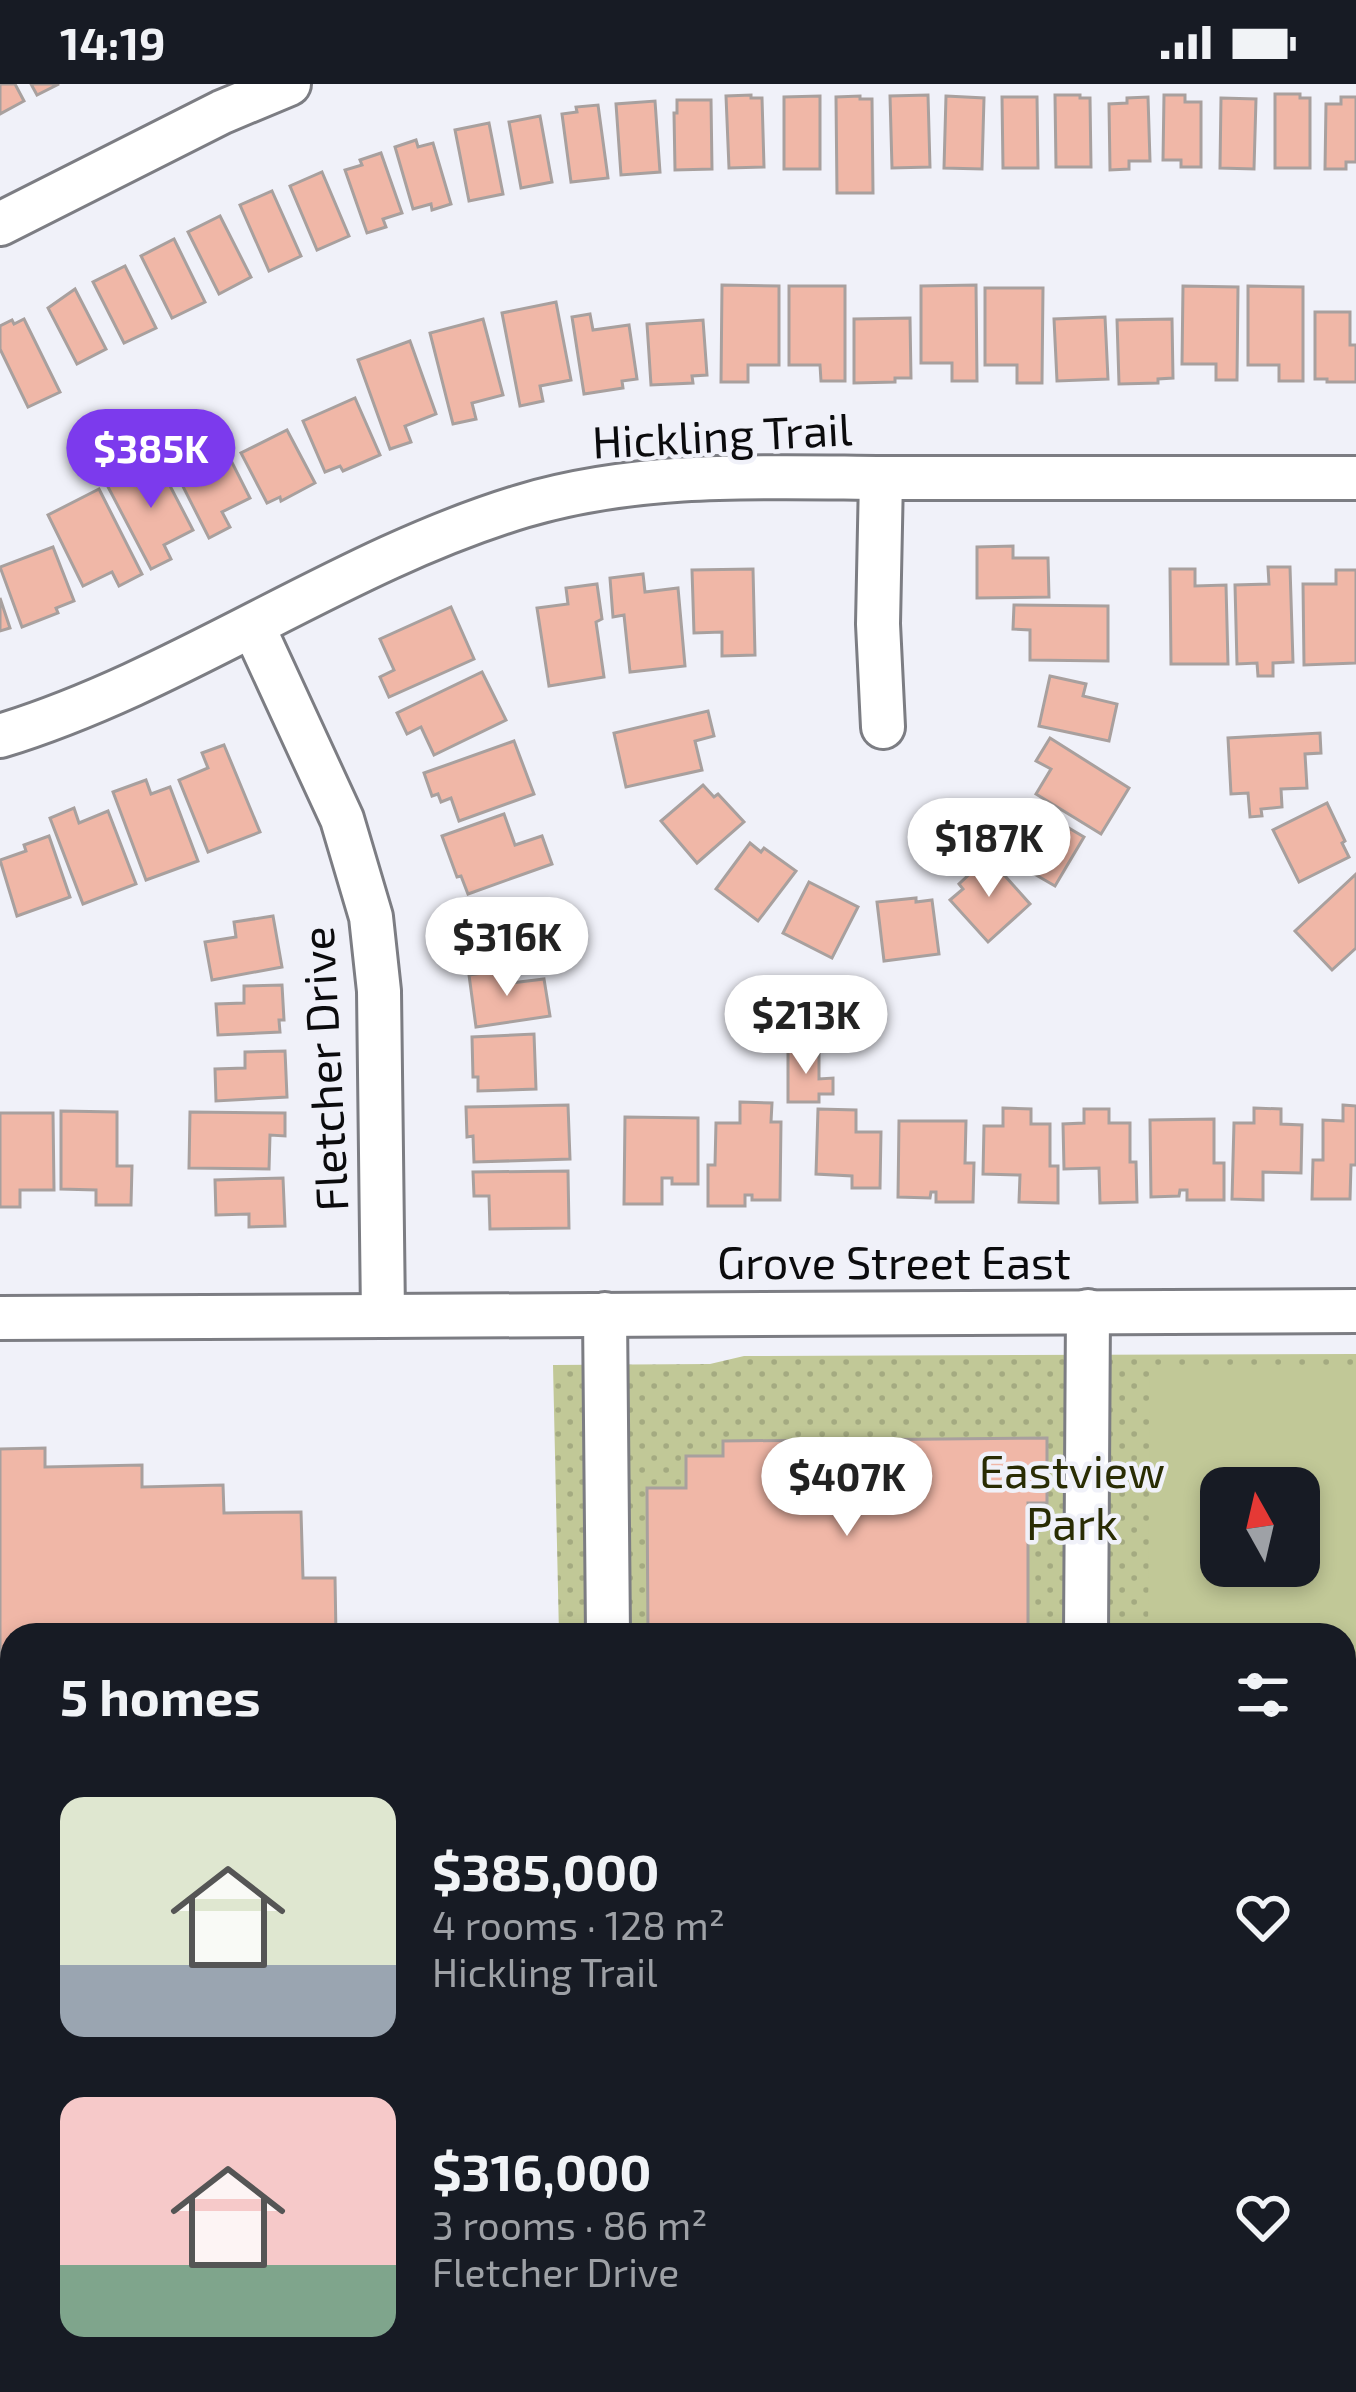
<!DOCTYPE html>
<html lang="en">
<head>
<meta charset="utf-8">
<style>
	:root { --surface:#171b24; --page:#20242c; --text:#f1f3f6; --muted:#9ea1a6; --accent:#7c3aed }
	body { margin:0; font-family:"Exo 2",sans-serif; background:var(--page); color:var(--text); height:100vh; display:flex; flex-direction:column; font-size:45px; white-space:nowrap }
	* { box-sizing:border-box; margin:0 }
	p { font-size:39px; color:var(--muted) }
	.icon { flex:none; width:66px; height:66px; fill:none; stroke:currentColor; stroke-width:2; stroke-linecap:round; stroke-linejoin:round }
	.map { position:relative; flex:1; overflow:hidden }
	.sheet { position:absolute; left:0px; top:1539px; width:1356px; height:771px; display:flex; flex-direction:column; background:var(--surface); border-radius:36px 36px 0 0; box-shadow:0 6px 18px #0003 }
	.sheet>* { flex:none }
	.needle { width:78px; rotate:352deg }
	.controls { position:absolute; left:1200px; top:1383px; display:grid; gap:24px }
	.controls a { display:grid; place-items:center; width:120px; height:120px; border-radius:24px; background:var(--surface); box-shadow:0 6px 18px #0003; font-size:60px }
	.price { position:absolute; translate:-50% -102px; padding:0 27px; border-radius:42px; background:#fff; color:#222; font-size:39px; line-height:78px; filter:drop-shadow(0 3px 6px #0008) }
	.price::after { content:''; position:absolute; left:50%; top:72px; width:36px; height:27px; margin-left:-18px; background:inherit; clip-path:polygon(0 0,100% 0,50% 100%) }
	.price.active { background:var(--accent); color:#fff }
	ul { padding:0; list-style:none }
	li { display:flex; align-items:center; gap:36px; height:300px; padding:0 60px }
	li span { display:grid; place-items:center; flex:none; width:336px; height:240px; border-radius:24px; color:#555 }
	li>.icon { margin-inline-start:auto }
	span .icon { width:144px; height:144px; fill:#fffc; stroke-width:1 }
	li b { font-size:51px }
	h2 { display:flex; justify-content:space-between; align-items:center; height:144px; padding:0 60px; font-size:51px }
	.status { display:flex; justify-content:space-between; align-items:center; height:84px; padding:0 60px; background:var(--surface); direction:ltr }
	.status svg { height:33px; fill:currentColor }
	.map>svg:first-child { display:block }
	.grass { fill:url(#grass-dots); fill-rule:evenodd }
	.pitch { fill:#c1c897; fill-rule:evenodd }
	.building { fill:#f0b7a7; stroke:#a8a09e; stroke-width:3 }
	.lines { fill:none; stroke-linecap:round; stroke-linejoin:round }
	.minor-casing { stroke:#7c7d83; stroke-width:48 }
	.path { stroke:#9a9ba0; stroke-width:6; stroke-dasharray:9 9; stroke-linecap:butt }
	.minor { stroke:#fff; stroke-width:42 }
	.labels { text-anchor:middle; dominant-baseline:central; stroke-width:9; stroke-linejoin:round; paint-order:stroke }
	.street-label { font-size:45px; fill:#0b0b0d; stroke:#f0f1f9 }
	.park-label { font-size:45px; fill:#292c03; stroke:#f0f1f9 }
</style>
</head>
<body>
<div class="status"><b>14:19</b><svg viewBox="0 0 49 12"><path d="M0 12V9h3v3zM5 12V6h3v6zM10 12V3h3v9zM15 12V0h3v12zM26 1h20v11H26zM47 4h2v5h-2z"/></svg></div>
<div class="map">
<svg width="1356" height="2308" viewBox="0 0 1356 2308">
	<defs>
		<pattern id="grass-dots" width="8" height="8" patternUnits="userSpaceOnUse" patternTransform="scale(3)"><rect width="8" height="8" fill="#c1c897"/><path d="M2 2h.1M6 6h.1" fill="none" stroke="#a4aa81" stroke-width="1.8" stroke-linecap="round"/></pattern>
	</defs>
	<rect width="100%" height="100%" fill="#f0f1f9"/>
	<!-- grass -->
	<path class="grass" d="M 1356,1270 L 1356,2308 L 577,2308 L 577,2298 L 1344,2298 L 1344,1551 L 559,1551 L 553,1281 L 710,1280 L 744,1272 ZM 1221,1404 L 1299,1404 L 1299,1482 L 1221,1482 Z"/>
	<!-- pitch -->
	<g class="pitch">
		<path d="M 1150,1286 L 1356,1286 L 1356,1869 L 1344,1869 L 1344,1551 L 1148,1551 ZM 1299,1404 L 1299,1482 L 1221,1482 L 1221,1404 Z"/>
		<rect x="0" y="1880" width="12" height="345"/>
		<rect x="1344" y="2030" width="12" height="203"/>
	</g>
	<!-- building -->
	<g class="building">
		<path d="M 0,0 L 15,0 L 24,17 L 0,30 Z"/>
		<path d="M 31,0 L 59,0 L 37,11 Z"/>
		<path d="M 1275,10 L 1300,10 L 1300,14 L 1310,14 L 1310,84 L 1275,84 Z"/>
		<path d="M 751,11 L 751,14 L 762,14 L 764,83 L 729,84 L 726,12 Z"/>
		<path d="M 928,11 L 930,83 L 892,84 L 890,12 Z"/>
		<path d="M 1055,11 L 1080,11 L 1080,14 L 1090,14 L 1091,83 L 1056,83 Z"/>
		<path d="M 1164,11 L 1185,11 L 1185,18 L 1201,18 L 1201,83 L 1181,83 L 1181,76 L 1163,76 Z"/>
		<path d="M 820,12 L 820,85 L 784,85 L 784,13 Z"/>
		<path d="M 860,12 L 860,15 L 872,15 L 873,109 L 837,109 L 836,13 Z"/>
		<path d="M 946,12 L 984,14 L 982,85 L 944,84 Z"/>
		<path d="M 1002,13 L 1037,13 L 1038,84 L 1003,84 Z"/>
		<path d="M 1148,13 L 1150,77 L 1129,77 L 1129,85 L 1110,86 L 1109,20 L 1127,19 L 1127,14 Z"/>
		<path d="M 1341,13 L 1356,13 L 1356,78 L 1346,78 L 1346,85 L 1325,85 L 1326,20 L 1341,20 Z"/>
		<path d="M 1221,14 L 1256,15 L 1254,85 L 1220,84 Z"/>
		<path d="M 677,16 L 711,16 L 712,85 L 675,86 L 674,29 L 677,29 Z"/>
		<path d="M 655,17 L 660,88 L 621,91 L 616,20 Z"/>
		<path d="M 598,21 L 608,94 L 571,98 L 562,30 L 577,28 L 576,23 Z"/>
		<path d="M 540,32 L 552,98 L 521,104 L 509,38 Z"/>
		<path d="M 489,39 L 503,110 L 469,117 L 455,46 Z"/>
		<path d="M 416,56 L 418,63 L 433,59 L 451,120 L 432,126 L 431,120 L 413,125 L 395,63 Z"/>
		<path d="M 381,69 L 402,129 L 383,135 L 386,143 L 367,149 L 345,86 L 362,81 L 360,76 Z"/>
		<path d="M 322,88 L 349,152 L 317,166 L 290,102 Z"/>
		<path d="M 272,107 L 301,172 L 269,187 L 240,121 Z"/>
		<path d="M 220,132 L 251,193 L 219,210 L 188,148 Z"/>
		<path d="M 174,155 L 205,218 L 172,234 L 141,172 Z"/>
		<path d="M 125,182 L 156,244 L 124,259 L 93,198 Z"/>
		<path d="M 722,201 L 779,202 L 779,281 L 748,281 L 748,298 L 721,298 Z"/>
		<path d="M 976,201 L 977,297 L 952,297 L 952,279 L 921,279 L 921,202 Z"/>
		<path d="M 789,202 L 845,202 L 845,297 L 821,297 L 820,281 L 789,281 Z"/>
		<path d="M 1183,202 L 1238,203 L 1237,296 L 1216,296 L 1216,280 L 1182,280 Z"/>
		<path d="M 1248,202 L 1303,203 L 1303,297 L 1279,297 L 1279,281 L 1248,281 Z"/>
		<path d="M 985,204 L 1043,204 L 1042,299 L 1017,299 L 1017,281 L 985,281 Z"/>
		<path d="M 75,205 L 106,265 L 77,280 L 48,224 Z"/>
		<path d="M 556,218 L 571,296 L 540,302 L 543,317 L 520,322 L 502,229 Z"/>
		<path d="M 1315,228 L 1350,228 L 1350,261 L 1356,261 L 1356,298 L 1327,298 L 1327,295 L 1315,295 Z"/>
		<path d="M 590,230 L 593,246 L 629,241 L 637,295 L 622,297 L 623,304 L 584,310 L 572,233 Z"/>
		<path d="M 1105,233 L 1108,295 L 1057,297 L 1054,235 Z"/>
		<path d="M 910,234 L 911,294 L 895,294 L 895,298 L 854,299 L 854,235 Z"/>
		<path d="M 24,235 L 60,308 L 28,323 L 0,265 L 0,242 L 12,236 L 14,240 Z"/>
		<path d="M 483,235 L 503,311 L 472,319 L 476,335 L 453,340 L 430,249 Z"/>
		<path d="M 1172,235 L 1173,294 L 1158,295 L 1158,299 L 1119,300 L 1117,236 Z"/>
		<path d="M 703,236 L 707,291 L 692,292 L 693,299 L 651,301 L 647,240 Z"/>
		<path d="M 410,257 L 436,330 L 405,342 L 411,358 L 390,365 L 358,276 Z"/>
		<path d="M 355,314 L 380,371 L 343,387 L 340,382 L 325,388 L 303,337 Z"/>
		<path d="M 208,331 L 250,414 L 222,428 L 230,443 L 209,454 L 159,355 Z"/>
		<path d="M 287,346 L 315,399 L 281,417 L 280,413 L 267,419 L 241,369 Z"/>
		<path d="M 156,375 L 193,446 L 164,461 L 171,475 L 151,485 L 107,401 Z"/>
		<path d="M 99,405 L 142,490 L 119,502 L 112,488 L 83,502 L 48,431 Z"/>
		<path d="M 1013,462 L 1013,474 L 1048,474 L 1049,513 L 977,514 L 977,463 Z"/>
		<path d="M 53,463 L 74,517 L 56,524 L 58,529 L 22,543 L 0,483 Z"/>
		<path d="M 1268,483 L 1290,483 L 1293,578 L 1273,579 L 1273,592 L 1258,592 L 1257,579 L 1237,580 L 1235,501 L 1269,500 Z"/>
		<path d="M 753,485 L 755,571 L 722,572 L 722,548 L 694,549 L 692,486 Z"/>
		<path d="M 1170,485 L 1195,485 L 1195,502 L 1226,501 L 1228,580 L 1171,580 Z"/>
		<path d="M 1336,486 L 1356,486 L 1356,579 L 1304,581 L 1303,500 L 1336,500 Z"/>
		<path d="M 643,490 L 645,508 L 678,504 L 685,582 L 630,588 L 624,531 L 613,533 L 610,494 Z"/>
		<path d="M 597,500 L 602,535 L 596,538 L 604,593 L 549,602 L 537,524 L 568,520 L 566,504 Z"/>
		<path d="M 0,514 L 10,544 L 0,547 Z"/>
		<path d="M 1014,521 L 1108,522 L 1108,577 L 1030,576 L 1030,546 L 1013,545 Z"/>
		<path d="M 451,523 L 474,575 L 389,613 L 380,593 L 394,586 L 380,555 Z"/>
		<path d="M 482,588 L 506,636 L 434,671 L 421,643 L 407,650 L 397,629 Z"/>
		<path d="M 1050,592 L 1086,600 L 1083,612 L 1117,620 L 1109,657 L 1039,642 Z"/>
		<path d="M 708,627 L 714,652 L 695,657 L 702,686 L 626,703 L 614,649 Z"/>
		<path d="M 1320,649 L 1321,669 L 1305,670 L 1307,704 L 1281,705 L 1282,723 L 1261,725 L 1262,732 L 1250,733 L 1248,709 L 1231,710 L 1228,654 Z"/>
		<path d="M 1050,654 L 1129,704 L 1101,750 L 1036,710 L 1051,685 L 1036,677 Z"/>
		<path d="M 514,657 L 534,710 L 459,737 L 451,714 L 441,718 L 438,710 L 432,712 L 424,689 Z"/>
		<path d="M 224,661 L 260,748 L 208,768 L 179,696 L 208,684 L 202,669 Z"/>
		<path d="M 146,696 L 151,710 L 170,703 L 198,777 L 146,796 L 113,708 Z"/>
		<path d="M 703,701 L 714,713 L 718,710 L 744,738 L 697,779 L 661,737 Z"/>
		<path d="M 1327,719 L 1345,757 L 1342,759 L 1349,773 L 1299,798 L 1273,746 Z"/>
		<path d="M 1030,721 L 1084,753 L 1055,802 L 1005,773 L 1014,759 L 1010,756 Z"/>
		<path d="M 74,724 L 79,739 L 108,727 L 136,800 L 83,820 L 50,734 Z"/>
		<path d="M 504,730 L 515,761 L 542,752 L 552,780 L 468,810 L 461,792 L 457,793 L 442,752 Z"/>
		<path d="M 49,752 L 70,813 L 17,832 L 0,776 L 26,767 L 24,761 Z"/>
		<path d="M 750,759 L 761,768 L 764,764 L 796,787 L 758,837 L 716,805 Z"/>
		<path d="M 988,773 L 1030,820 L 988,858 L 950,816 L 963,805 L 959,800 Z"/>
		<path d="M 1356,790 L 1356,864 L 1332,886 L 1295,847 Z"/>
		<path d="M 809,798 L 858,823 L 832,874 L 783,849 Z"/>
		<path d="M 916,814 L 916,818 L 932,816 L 939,870 L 884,877 L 877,818 Z"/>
		<path d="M 535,816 L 537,831 L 549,830 L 551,850 L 469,857 L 465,822 Z"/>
		<path d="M 273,832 L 282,883 L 212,896 L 205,858 L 236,853 L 234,838 Z"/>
		<path d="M 510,885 L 511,899 L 544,895 L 550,932 L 476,943 L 469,891 Z"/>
		<path d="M 282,901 L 284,936 L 279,936 L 280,948 L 218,951 L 216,920 L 244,919 L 244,902 Z"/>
		<path d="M 534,950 L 536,1005 L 478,1007 L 478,993 L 473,993 L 472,953 Z"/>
		<path d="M 788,966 L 819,966 L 819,995 L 833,994 L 833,1010 L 819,1010 L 819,1018 L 788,1018 Z"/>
		<path d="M 285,967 L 287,1013 L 216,1017 L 215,985 L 245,984 L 245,968 Z"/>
		<path d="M 740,1018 L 772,1019 L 771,1038 L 781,1038 L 780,1116 L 752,1116 L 752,1111 L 745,1111 L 745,1122 L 708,1122 L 708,1081 L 715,1081 L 716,1039 L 740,1039 Z"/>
		<path d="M 568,1021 L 570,1075 L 474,1078 L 473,1052 L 467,1053 L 466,1023 Z"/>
		<path d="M 1343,1021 L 1356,1022 L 1356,1081 L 1351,1081 L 1350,1115 L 1312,1115 L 1313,1076 L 1323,1076 L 1323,1036 L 1343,1037 Z"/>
		<path d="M 1003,1024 L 1031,1025 L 1031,1040 L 1050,1040 L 1050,1082 L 1058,1082 L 1058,1119 L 1019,1118 L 1020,1091 L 983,1090 L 984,1042 L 1003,1042 Z"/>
		<path d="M 1254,1024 L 1281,1025 L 1281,1040 L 1302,1041 L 1301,1089 L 1263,1088 L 1263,1116 L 1232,1115 L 1234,1039 L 1254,1039 Z"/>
		<path d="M 818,1025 L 856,1026 L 856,1048 L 881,1048 L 880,1104 L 852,1104 L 852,1092 L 816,1090 Z"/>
		<path d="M 1084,1025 L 1109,1025 L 1109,1039 L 1130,1039 L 1130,1078 L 1136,1078 L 1137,1118 L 1100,1119 L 1099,1084 L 1064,1085 L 1063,1040 L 1084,1039 Z"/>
		<path d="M 61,1027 L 117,1028 L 117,1082 L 132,1082 L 131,1121 L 96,1121 L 96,1106 L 61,1105 Z"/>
		<path d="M 190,1028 L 285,1029 L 285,1052 L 270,1051 L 269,1085 L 189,1084 Z"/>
		<path d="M 0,1029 L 53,1029 L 54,1106 L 20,1106 L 20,1123 L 0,1123 Z"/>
		<path d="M 625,1033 L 698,1034 L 698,1100 L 672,1100 L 672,1094 L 662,1094 L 662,1120 L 624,1120 Z"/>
		<path d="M 1214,1035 L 1214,1079 L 1224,1079 L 1224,1116 L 1187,1116 L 1187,1106 L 1180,1106 L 1179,1112 L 1151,1113 L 1150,1036 Z"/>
		<path d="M 899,1037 L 966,1037 L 965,1079 L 974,1079 L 973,1118 L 936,1118 L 936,1108 L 931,1108 L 930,1114 L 898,1113 Z"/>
		<path d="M 568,1087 L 569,1144 L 490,1145 L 489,1112 L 474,1112 L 473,1088 Z"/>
		<path d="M 283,1094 L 285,1142 L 249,1143 L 249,1130 L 216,1131 L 215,1096 Z"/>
		<path d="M 1047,1354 L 1047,1419 L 1028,1419 L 1028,1551 L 648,1551 L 647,1404 L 686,1404 L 686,1372 L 723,1372 L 723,1357 Z"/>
		<path d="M 45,1364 L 45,1383 L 142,1381 L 142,1403 L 223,1401 L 224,1429 L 301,1428 L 303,1494 L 335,1494 L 336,1551 L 12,1551 L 12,1678 L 0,1678 L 0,1365 Z"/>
		<rect x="0" y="1788" width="12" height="44"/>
	</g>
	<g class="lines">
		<defs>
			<g id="minor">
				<path d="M 0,140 L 222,28 L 289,0"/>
				<path d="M 881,394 L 878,540 L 883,643"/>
				<path d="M 253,542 L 342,735 L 371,833 L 379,907 L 383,1231"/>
				<path d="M 0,652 C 183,596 340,477 523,422 C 641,387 762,393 884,394 C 1041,394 1199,394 1356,394"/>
				<path d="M 605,1230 L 608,1551"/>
				<path d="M 0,1234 L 1356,1227"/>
				<path d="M 1086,1551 L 1088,1227"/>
			</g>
		</defs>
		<!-- minor casing -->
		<use href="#minor" class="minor-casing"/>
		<!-- path -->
		<path class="path" d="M 1344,2011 L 1356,2011"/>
		<!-- minor -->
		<use href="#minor" class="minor"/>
	</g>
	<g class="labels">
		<!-- street labels -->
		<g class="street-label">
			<text transform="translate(722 350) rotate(-3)">Hickling Trail</text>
			<text transform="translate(323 985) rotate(-93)">Fletcher Drive</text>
			<text x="894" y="1177">Grove Street East</text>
		</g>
		<!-- park labels -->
		<g class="park-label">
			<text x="1072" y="1386">Eastview<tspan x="1072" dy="52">Park</tspan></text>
		</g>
	</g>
</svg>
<div class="controls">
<a><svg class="needle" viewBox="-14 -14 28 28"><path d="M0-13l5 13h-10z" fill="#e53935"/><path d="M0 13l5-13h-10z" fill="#9ea1a6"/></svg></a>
</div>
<b class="price active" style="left:151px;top:427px">$385K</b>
<b class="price" style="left:989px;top:816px">$187K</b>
<b class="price" style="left:507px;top:915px">$316K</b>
<b class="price" style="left:806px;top:993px">$213K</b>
<b class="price" style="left:847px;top:1455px">$407K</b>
<section class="sheet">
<h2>5 homes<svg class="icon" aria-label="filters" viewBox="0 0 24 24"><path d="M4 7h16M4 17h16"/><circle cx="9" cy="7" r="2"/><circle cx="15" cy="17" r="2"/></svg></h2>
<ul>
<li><span style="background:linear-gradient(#dfe7d0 70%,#9aa5b1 0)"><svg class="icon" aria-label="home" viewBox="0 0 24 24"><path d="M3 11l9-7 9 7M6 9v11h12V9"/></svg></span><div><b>$385,000</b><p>4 rooms · 128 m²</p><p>Hickling Trail</p></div><svg class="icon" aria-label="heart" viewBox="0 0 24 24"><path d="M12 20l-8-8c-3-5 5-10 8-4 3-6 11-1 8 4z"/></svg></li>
<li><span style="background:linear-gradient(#f6c9c9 70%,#7fa58c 0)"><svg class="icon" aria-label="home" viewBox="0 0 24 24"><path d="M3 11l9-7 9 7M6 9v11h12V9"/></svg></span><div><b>$316,000</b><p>3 rooms · 86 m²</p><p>Fletcher Drive</p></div><svg class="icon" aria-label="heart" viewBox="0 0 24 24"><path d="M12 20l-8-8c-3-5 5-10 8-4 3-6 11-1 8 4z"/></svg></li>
</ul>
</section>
</div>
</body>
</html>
